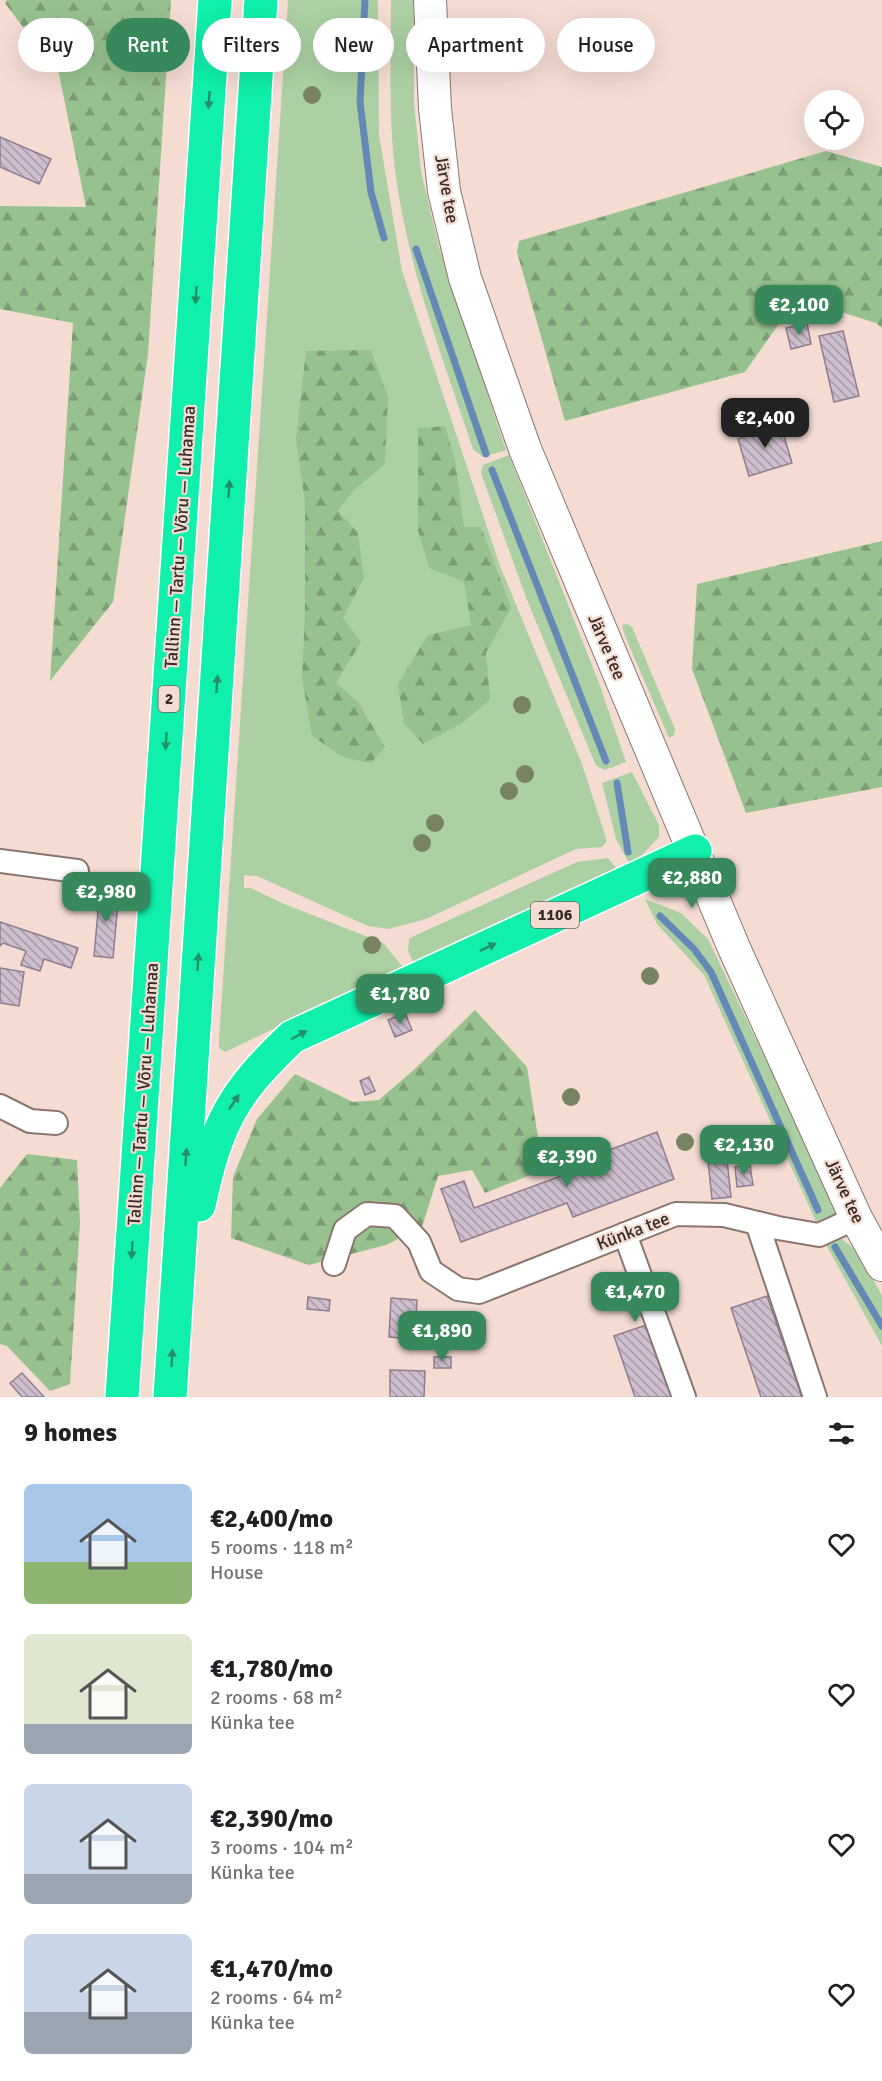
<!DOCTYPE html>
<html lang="en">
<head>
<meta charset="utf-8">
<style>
	:root { --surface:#fff; --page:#f2f2f2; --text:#202124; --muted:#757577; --accent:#37895b }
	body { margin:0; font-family:Signika,sans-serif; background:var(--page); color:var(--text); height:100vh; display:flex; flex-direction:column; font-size:22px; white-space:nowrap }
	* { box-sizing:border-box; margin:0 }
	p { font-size:20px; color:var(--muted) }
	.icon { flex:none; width:33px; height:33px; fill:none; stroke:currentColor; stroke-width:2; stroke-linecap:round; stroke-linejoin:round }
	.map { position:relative; height:1397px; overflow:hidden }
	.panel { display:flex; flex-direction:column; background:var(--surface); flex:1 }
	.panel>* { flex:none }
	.hud { position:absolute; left:18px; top:18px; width:846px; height:54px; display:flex; gap:12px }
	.controls { position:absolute; left:804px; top:90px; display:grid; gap:12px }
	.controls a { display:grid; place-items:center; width:60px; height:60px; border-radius:50%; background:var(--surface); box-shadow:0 6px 24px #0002; font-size:30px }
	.price { position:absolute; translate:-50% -51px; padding:0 14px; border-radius:12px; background:var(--accent); color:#fff; font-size:20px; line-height:39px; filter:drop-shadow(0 2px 3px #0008) }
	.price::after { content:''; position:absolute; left:50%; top:36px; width:18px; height:14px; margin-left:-9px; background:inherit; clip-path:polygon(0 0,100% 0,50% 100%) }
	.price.active { background:#222; color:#fff }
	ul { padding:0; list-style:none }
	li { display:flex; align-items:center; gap:18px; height:150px; padding:0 24px }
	li span { display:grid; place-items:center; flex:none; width:168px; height:120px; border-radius:9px; color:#555 }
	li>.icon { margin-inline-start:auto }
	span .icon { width:72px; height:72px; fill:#fffc; stroke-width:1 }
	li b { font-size:26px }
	h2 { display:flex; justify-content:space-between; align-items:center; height:72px; padding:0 24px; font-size:26px }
	.tag { padding:0 21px; border-radius:27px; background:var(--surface); box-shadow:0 6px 24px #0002; font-size:21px; line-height:54px }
	.tag.active { background:var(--accent); color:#fff }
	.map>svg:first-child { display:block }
	.grass { fill:#acd0a4 }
	.forest { fill:url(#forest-firs) }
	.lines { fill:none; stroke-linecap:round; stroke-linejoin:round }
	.stream { stroke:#6489b7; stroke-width:7 }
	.building { fill:url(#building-back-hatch); stroke:#8e7f8f; stroke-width:1.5 }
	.street-casing { stroke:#8b766e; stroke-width:26 }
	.secondary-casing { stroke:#8b766e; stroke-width:34 }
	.highway-casing { stroke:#fff; stroke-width:36 }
	.street { stroke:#fff; stroke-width:22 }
	.secondary { stroke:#fff; stroke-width:32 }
	.highway { stroke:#10efab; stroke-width:33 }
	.tree { fill:#788364 }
	.oneway { fill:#238e6a }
	.labels { text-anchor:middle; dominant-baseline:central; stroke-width:4.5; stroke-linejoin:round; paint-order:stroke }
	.shield { fill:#f4dcd3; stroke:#6f625c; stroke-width:1.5 }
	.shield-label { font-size:16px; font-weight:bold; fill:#362d29 }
	.street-label { font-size:18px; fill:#362d29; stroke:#f4dcd3 }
</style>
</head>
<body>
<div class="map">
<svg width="882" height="1397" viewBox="0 0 882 1397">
	<defs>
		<pattern id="forest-firs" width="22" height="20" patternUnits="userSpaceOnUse" patternTransform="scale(1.5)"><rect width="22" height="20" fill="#98c190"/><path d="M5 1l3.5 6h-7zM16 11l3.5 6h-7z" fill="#7d9d76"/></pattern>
		<pattern id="building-back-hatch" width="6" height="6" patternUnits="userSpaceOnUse" patternTransform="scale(1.5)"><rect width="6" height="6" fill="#cebecf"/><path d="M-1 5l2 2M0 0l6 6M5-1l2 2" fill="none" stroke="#a89ba8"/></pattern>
	</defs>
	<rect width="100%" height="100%" fill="#f4dcd3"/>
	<!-- grass -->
	<g class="grass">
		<path d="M 288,0 L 378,0 L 379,135 L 402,271 L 500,566 L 582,764 L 607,841 L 602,847 L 576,849 L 426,919 L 389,929 L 368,926 L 257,876 L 244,875 L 244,888 L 251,888 L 282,903 L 383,943 L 403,967 L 225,1052 L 219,1048 L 219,1040 Z"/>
		<path d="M 391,0 L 414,0 L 414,104 L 421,171 L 439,247 L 506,450 L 483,457 L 473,449 C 443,359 409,271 396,177 C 388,119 391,59 391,0 Z"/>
		<path d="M 509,455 L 599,683 L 626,762 L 605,770 L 596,766 L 527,600 L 481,473 L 483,465 Z"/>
		<path d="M 627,624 L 632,627 L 675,729 L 674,735 L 669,738 L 625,636 L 622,625 Z"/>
		<path d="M 632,772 L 659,825 L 659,837 L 642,855 L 629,863 L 616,839 L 602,783 Z"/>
		<path d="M 608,858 L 617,869 L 413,962 L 408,951 L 409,939 L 414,936 L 577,862 Z"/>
		<path d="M 645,899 L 681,913 L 708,939 L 835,1204 L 835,1216 L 818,1226 L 704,975 L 657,924 Z"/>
		<path d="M 842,1239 L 860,1254 L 882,1296 L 882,1346 L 824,1241 Z"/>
	</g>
	<!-- forest -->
	<g class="forest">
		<path d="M 7,0 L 171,0 L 148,354 L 113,602 L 50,681 L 73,323 L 0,309 L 0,206 L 86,207 L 56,59 L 31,38 L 5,3 Z"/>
		<path d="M 826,151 L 882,167 L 882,328 L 876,323 L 797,298 L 745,372 L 565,421 L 517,252 L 519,241 Z"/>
		<path d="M 371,350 L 388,397 L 385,464 L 353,491 L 338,511 L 358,533 L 364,578 L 343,618 L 361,642 L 336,683 L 358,702 L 385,747 L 371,763 L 345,758 L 312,736 L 302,678 L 305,613 L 305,503 L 296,439 L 306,351 Z"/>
		<path d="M 445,426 L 455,460 L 464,527 L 481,527 L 511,608 L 486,653 L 490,700 L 461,724 L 423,744 L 404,723 L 398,684 L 428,635 L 471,625 L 464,582 L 429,568 L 418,531 L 418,428 Z"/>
		<path d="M 882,541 L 882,787 L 746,813 L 692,669 L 697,584 Z"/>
		<path d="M 475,1010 L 527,1067 L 543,1170 L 485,1193 L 472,1170 L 438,1176 L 422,1227 L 386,1245 L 309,1265 L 231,1238 L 233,1177 L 257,1119 L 295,1074 L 353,1102 L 379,1100 L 417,1067 Z"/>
		<path d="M 27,1154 L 77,1160 L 80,1222 L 70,1384 L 50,1391 L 7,1346 L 0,1344 L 0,1188 Z"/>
	</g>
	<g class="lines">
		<!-- stream -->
		<g class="stream">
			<path d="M 365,0 L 360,102 L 371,192 L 384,238"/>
			<path d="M 416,249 L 486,454"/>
			<path d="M 492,470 L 606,761"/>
			<path d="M 617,783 L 628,852"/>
			<path d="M 660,916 L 694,949 L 711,972 L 818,1210"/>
			<path d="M 835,1247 L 882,1326"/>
		</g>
	</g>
	<!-- building -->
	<g class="building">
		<path d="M 0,137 L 51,159 L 39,184 L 0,167 Z"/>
		<path d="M 807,323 L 811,344 L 791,349 L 786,328 Z"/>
		<path d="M 843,331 L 859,396 L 834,402 L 819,336 Z"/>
		<path d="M 767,420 L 770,429 L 781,426 L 792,463 L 749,476 L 738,439 L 753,434 L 750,425 Z"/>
		<path d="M 100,889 L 119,891 L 113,958 L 94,956 Z"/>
		<path d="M 0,922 L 78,948 L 71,968 L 44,959 L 40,971 L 21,965 L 26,951 L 3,943 L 0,946 Z"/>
		<path d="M 0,968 L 24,972 L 19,1006 L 0,1003 Z"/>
		<path d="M 405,1013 L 412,1030 L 395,1037 L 388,1020 Z"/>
		<path d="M 369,1077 L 375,1091 L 365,1095 L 360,1081 Z"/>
		<path d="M 657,1132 L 674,1179 L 573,1217 L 567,1203 L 461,1242 L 441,1189 L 464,1181 L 474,1208 L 561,1176 L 559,1169 Z"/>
		<path d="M 727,1160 L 731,1197 L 712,1199 L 708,1161 Z"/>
		<path d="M 750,1165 L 753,1185 L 737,1187 L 735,1167 Z"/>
		<path d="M 767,1296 L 802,1397 L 761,1397 L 731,1308 Z"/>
		<path d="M 308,1297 L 330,1300 L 329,1311 L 307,1309 Z"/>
		<path d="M 391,1298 L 417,1300 L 416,1318 L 431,1319 L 429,1340 L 389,1337 Z"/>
		<path d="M 649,1324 L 674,1397 L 635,1397 L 614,1336 Z"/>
		<rect x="434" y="1357" width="17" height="11"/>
		<path d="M 390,1370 L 425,1371 L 424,1397 L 390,1397 Z"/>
		<path d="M 22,1373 L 44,1397 L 22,1397 L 10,1383 Z"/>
	</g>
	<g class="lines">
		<defs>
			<g id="street">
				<path d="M 0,861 L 77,871"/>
				<path d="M 0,1106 L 30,1121 L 56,1123"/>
				<path d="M 757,1223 L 815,1397"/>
				<path d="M 625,1234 L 684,1397"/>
				<path d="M 334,1264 L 345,1230 L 367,1214 L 395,1216 L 419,1242 L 431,1271 L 458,1289 L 479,1292 L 676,1214 L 724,1215 L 778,1228 L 819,1235 L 856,1218"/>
			</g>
			<path id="secondary" d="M 430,0 L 435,108 L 444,191 L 465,278 L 525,449 L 734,948 L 856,1218 L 882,1265"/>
			<g id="highway">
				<path d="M 199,1205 C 217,1123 231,1095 292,1037 L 695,851"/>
				<path d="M 122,1397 L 215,0"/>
				<path d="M 170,1397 L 261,0"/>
			</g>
		</defs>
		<!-- street casing -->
		<use href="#street" class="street-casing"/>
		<!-- secondary casing -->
		<use href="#secondary" class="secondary-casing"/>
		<!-- highway casing -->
		<use href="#highway" class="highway-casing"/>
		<!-- street -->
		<use href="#street" class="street"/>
		<!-- secondary -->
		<use href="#secondary" class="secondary"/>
		<!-- highway -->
		<use href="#highway" class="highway"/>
	</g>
	<!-- trees -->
	<g class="tree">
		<circle cx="312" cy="95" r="9"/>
		<circle cx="522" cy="705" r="9"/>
		<circle cx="525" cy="774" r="9"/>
		<circle cx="509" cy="791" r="9"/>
		<circle cx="435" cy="823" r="9"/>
		<circle cx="422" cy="843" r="9"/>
		<circle cx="372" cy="945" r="9"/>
		<circle cx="650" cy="976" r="9"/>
		<circle cx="571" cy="1097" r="9"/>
		<circle cx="685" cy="1142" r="9"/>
	</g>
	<!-- one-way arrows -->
	<defs><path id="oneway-solid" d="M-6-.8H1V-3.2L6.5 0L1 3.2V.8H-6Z" transform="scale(1.5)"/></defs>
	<g class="oneway">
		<use href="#oneway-solid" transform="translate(209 100) rotate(94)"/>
		<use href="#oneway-solid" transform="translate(196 295) rotate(94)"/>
		<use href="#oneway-solid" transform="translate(229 489) rotate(-86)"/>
		<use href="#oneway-solid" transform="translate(217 684) rotate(-86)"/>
		<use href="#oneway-solid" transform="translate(166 741) rotate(94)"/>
		<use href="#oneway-solid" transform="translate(488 947) rotate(-25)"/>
		<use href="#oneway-solid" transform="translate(198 962) rotate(-86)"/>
		<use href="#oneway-solid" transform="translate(299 1035) rotate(-28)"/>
		<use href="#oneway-solid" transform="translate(234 1102) rotate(-56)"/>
		<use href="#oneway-solid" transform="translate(186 1157) rotate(-86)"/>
		<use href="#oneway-solid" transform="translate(132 1250) rotate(94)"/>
		<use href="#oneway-solid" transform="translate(172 1358) rotate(-86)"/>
	</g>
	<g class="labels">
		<!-- shield labels -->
		<g class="shield">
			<rect x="158.5" y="686" width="21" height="26" rx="4.5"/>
			<rect x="531" y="902" width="48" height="26" rx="4.5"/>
		</g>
		<g class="shield-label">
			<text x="169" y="699">2</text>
			<text x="555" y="915">1106</text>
		</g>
		<!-- street labels -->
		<g class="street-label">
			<text transform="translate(447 189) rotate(80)">Järve tee</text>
			<text transform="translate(180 537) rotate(-86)">Tallinn — Tartu — Võru — Luhamaa</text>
			<text transform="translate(607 647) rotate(67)">Järve tee</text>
			<text transform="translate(143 1094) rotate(-86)">Tallinn — Tartu — Võru — Luhamaa</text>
			<text transform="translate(845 1191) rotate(65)">Järve tee</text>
			<text transform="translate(633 1231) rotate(-21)">Künka tee</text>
		</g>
	</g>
</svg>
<div class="controls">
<a><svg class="icon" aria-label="locate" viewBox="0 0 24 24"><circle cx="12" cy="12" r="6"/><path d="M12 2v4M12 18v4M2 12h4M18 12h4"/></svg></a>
</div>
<b class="price" style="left:799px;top:336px">€2,100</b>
<b class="price active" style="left:765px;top:449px">€2,400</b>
<b class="price" style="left:692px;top:909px">€2,880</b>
<b class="price" style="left:106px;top:923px">€2,980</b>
<b class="price" style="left:400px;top:1025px">€1,780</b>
<b class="price" style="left:744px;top:1176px">€2,130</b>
<b class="price" style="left:567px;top:1188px">€2,390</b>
<b class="price" style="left:635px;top:1323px">€1,470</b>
<b class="price" style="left:442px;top:1362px">€1,890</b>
<div class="hud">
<a class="tag">Buy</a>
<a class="tag active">Rent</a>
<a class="tag">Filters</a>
<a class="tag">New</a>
<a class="tag">Apartment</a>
<a class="tag">House</a>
</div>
</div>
<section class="panel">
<h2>9 homes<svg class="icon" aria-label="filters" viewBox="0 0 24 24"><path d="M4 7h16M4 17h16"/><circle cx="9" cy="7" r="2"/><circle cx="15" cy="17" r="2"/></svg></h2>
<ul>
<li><span style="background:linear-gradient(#a9c7e8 65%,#8fb573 0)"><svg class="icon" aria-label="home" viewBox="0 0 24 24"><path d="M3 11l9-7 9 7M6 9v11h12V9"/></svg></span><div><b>€2,400/mo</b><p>5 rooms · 118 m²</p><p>House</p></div><svg class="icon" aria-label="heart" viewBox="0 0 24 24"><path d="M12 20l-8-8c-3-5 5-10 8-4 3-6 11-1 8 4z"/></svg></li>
<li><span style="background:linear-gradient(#dfe7d0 75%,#9aa5b1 0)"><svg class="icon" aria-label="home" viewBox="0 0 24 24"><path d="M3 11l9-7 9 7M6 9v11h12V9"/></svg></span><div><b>€1,780/mo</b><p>2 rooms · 68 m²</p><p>Künka tee</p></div><svg class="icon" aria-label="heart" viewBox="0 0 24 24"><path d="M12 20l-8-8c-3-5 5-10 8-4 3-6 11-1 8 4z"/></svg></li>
<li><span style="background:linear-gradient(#c9d6e8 75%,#9aa5b1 0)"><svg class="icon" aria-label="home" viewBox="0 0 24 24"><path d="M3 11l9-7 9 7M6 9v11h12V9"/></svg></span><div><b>€2,390/mo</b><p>3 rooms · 104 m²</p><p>Künka tee</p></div><svg class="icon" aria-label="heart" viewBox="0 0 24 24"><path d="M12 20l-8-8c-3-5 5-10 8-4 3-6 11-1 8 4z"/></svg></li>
<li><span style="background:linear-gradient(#c9d6e8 65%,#9aa5b1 0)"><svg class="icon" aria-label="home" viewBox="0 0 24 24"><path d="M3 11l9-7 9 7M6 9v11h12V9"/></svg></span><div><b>€1,470/mo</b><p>2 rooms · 64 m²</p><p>Künka tee</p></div><svg class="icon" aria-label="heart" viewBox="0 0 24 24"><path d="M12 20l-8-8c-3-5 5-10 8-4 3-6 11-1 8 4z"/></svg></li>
</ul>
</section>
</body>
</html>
